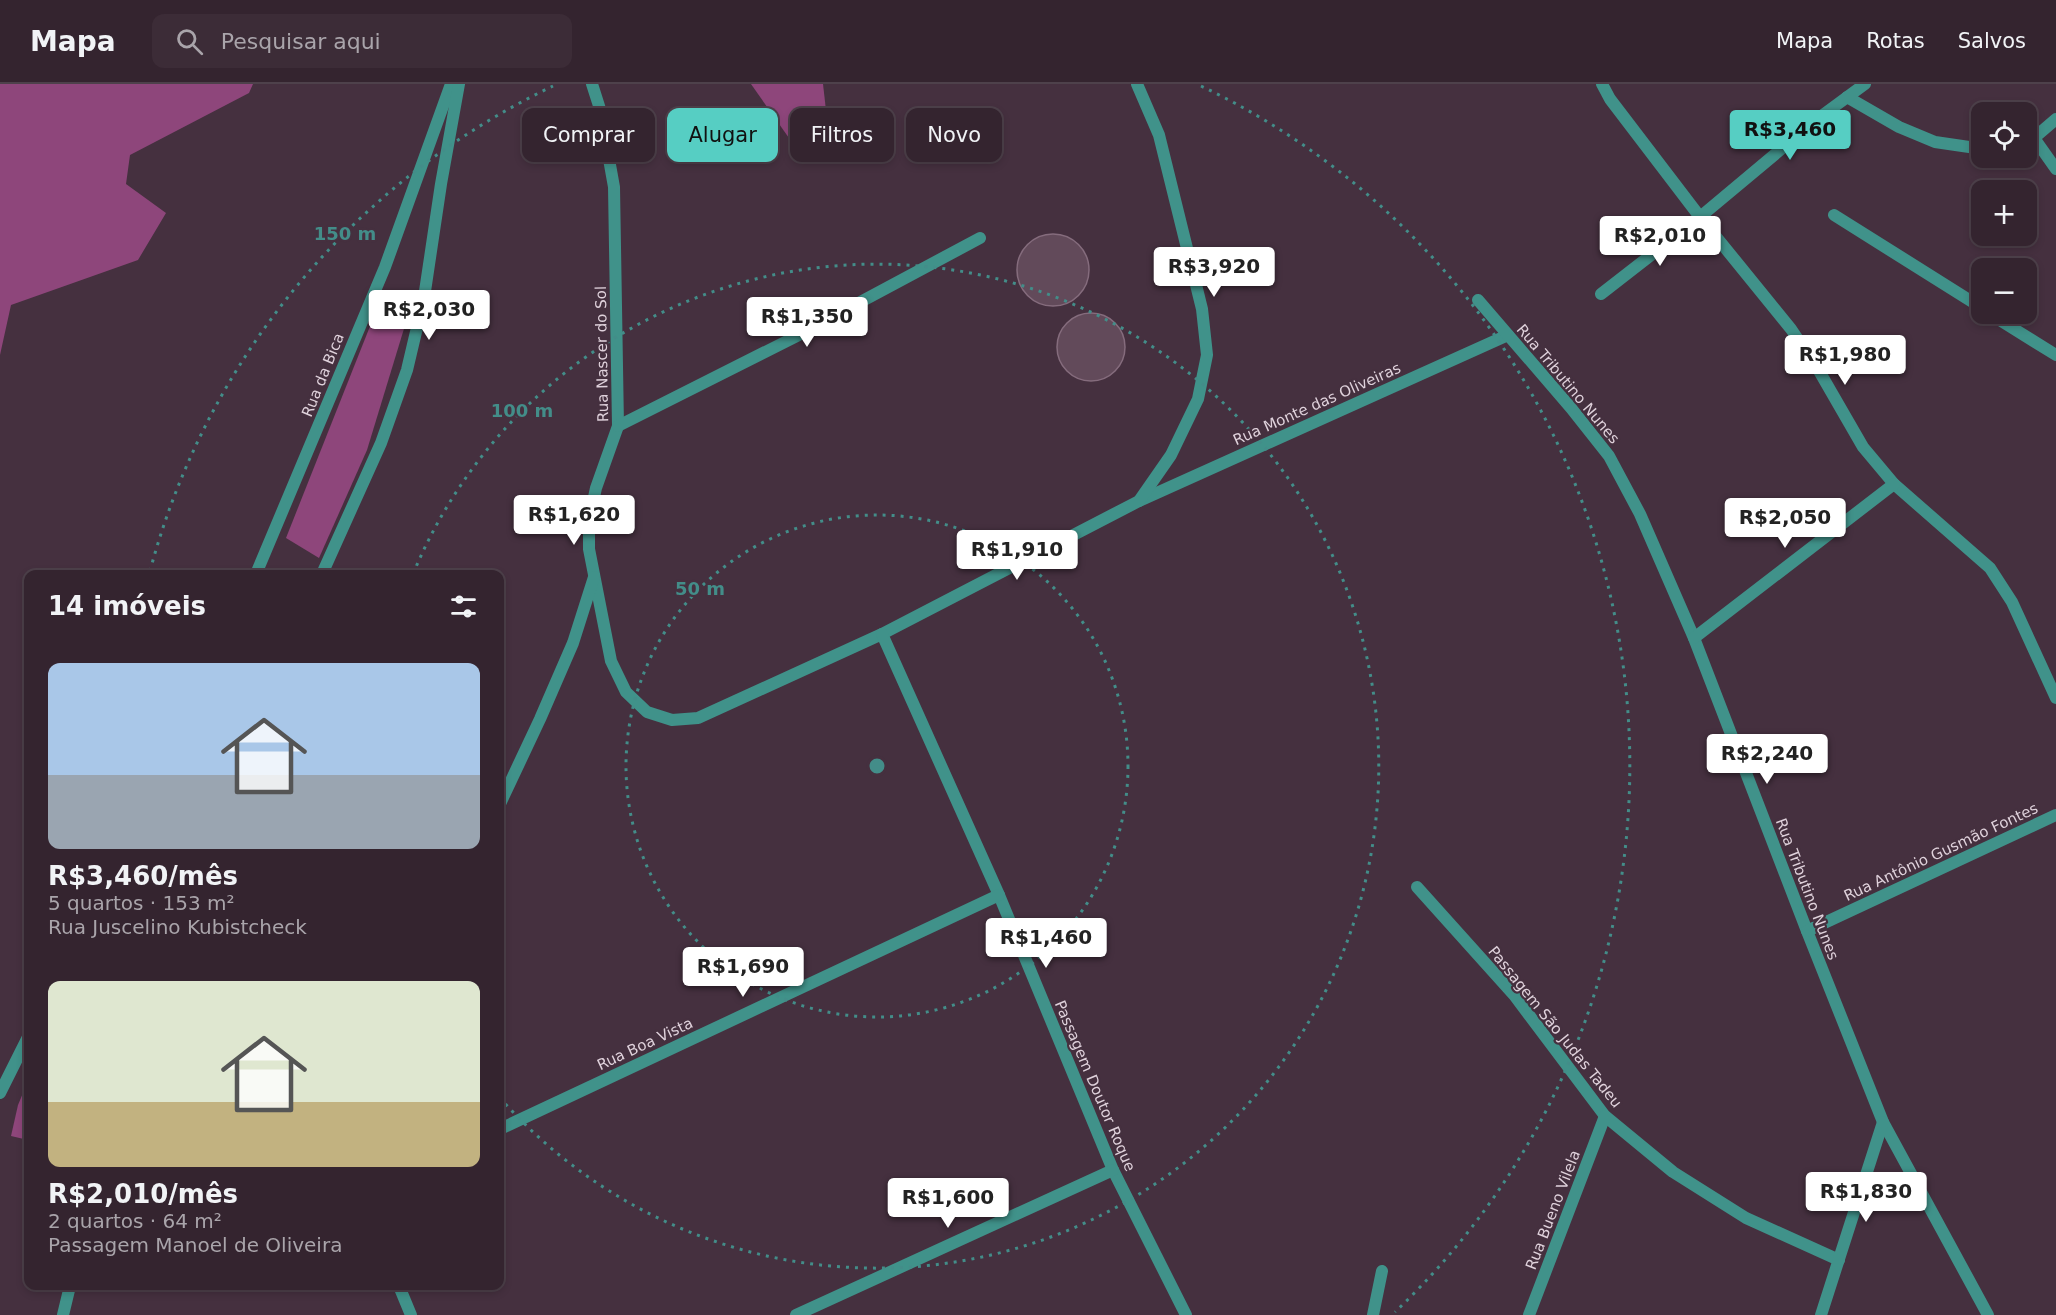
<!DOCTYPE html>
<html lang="pt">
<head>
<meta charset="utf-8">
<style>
	:root { --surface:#34242f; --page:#3c2c37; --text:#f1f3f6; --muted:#a9a4aa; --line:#4e414b; --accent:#56cec3 }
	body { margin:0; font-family:"DejaVu Sans",sans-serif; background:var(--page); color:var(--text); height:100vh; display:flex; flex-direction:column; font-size:22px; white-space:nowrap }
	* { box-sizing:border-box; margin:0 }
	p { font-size:20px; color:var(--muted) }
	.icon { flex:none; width:33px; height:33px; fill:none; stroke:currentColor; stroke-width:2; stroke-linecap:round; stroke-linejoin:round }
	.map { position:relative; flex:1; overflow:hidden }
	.sheet { position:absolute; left:24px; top:486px; width:480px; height:720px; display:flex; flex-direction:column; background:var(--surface); border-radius:12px; box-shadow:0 3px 9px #0003,0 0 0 2px var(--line) }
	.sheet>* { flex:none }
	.guide { position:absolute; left:522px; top:24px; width:570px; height:54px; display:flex; gap:12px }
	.fabs { position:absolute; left:1971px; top:18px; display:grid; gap:12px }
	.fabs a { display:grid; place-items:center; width:66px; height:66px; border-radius:12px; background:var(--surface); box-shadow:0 3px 9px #0003,0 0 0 2px var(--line); font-size:30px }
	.price { position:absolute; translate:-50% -51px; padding:0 14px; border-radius:6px; background:#fff; color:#222; font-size:20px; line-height:39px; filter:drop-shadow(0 2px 3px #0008) }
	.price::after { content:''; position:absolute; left:50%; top:36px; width:18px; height:14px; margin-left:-9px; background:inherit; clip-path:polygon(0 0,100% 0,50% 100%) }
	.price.on { background:var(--accent); color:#111 }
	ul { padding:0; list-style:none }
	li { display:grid; align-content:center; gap:12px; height:318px; padding:0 24px }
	li span { display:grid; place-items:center; height:186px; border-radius:12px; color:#555 }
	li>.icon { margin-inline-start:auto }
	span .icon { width:108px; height:108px; fill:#fffc; stroke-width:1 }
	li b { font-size:26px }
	h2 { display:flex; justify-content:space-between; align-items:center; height:72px; padding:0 24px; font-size:26px }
	.tag { padding:0 21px; border-radius:12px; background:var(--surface); box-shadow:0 3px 9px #0003,0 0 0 2px var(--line); font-size:21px; line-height:54px }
	.tag.on { background:var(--accent); color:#111 }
	header { display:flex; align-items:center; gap:36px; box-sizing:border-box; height:84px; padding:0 30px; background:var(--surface); border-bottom:2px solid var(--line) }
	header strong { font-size:28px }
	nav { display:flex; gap:33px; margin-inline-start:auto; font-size:21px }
	.search { width:420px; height:54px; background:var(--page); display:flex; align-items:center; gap:15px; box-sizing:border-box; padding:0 21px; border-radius:12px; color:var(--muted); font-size:22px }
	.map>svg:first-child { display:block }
	.forest { fill:#8e467b }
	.building { fill:#624a5a; stroke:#856c7d; stroke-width:1.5 }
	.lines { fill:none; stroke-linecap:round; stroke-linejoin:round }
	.service { stroke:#40928a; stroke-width:12 }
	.minor { stroke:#40928a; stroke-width:12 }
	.ring { fill:none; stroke:#438d89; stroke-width:3; stroke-dasharray:3 6 }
	.labels { text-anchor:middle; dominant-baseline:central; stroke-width:4.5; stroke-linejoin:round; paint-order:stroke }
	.street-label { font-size:15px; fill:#dfd1db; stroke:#45303f }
	.centre { fill:#438d89; stroke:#45303f; stroke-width:3 }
	.ring-label { font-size:18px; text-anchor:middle; font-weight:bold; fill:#438d89; stroke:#45303f; stroke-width:4.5; stroke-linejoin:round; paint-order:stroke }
</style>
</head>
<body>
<header>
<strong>Mapa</strong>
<div class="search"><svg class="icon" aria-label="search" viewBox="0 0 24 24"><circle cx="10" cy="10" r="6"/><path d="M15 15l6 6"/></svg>Pesquisar aqui</div>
<nav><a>Mapa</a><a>Rotas</a><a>Salvos</a></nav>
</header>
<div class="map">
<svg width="2056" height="1231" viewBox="0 0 2056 1231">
	<rect width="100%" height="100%" fill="#45303f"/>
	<!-- forest -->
	<g class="forest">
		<path d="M 0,0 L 253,0 L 249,9 L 130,71 L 126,100 L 166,129 L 138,176 L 11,221 L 0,271 Z"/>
		<path d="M 751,0 L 823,0 L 832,79 L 796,64 Z"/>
		<path d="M 384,207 L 410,225 L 367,366 L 319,474 L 286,454 Z"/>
		<path d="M 28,997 L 28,1056 L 11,1052 L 18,1021 Z"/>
	</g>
	<!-- building -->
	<g class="building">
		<circle cx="1053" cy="186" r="36"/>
		<circle cx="1091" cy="263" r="34"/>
	</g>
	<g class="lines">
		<!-- service -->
		<g class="service">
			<path d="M 1834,131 L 1982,224"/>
			<path d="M 1990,230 L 2056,271"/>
			<path d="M 1139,417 L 1508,251"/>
			<path d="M 1417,803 L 1514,911 L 1605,1032 L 1673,1088 L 1746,1134 L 1839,1176"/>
			<path d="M 1373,1231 L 1382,1187"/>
		</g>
		<!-- minor -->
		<g class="minor">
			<path d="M 592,0 L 600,25 L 614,103 L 618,342 L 596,404 L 589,436 L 589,465 L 611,577 L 626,608 L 647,628 L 672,636 L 698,634 L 882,550 L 1139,417 L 1171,371 L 1198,315 L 1207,271 L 1202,225 L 1159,51 L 1137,0"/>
			<path d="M 1602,0 L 1610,15 L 1700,133 L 1791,245 L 1818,285 L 1863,363 L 1894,400 L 1990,484 L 2012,518 L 2056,614"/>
			<path d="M 1847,13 L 1899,43 L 1935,58 L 1976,64 L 1982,63"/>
			<path d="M 2034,54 L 2056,85"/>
			<path d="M 2034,54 L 2056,35"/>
			<path d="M 1601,210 L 1700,133 L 1816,36 L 1865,0"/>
			<path d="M 1478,216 L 1571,324 L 1609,372 L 1640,430 L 1694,554 L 1807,847 L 1883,1038 L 1988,1231"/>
			<path d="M 618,342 L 795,253 L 980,154"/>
			<path d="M 256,490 L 385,183 L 451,0"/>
			<path d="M 322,490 L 381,359 L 407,286 L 424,214 L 441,100 L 459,0"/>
			<path d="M 882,550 L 999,811 L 1113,1086 L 1186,1231"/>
			<path d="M 1694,554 L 1894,400"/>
			<path d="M 500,720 L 540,635 L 573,559 L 594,493"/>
			<path d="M 1807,847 L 2056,731"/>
			<path d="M 0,1009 L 28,953"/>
			<path d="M 500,1045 L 999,811"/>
			<path d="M 399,1202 L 411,1231"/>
			<path d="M 63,1231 L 70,1202"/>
			<path d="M 796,1231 L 1113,1086"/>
			<path d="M 1529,1231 L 1605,1032"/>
			<path d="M 1821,1231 L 1883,1038"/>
		</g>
	</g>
	<!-- distance rings -->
	<g class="ring">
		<circle cx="877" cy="682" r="251"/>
		<path d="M413 490A502 502 0 1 1 501 1015"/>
		<path d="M150 487A753 753 0 0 1 553 2M1201 2A753 753 0 0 1 1395 1228"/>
	</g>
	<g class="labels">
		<!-- street labels -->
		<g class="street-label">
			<text transform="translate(602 270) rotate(-91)">Rua Nascer do Sol</text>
			<text transform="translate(323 291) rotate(-68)">Rua da Bica</text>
			<text transform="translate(1568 300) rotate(50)">Rua Tributino Nunes</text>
			<text transform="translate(1317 320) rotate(-24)">Rua Monte das Oliveiras</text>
			<text transform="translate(1941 768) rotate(-25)">Rua Antônio Gusmão Fontes</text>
			<text transform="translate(1807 805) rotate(69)">Rua Tributino Nunes</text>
			<text transform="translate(1555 943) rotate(51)">Passagem São Judas Tadeu</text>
			<text transform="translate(645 960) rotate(-25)">Rua Boa Vista</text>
			<text transform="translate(1095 1002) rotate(67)">Passagem Doutor Roque</text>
			<text transform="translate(1553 1126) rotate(-69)">Rua Bueno Vilela</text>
		</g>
	</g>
	<circle cx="877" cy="682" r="9" class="centre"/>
	<g class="ring-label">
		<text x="345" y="156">150 m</text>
		<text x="522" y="333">100 m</text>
		<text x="700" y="511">50 m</text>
	</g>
</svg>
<div class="fabs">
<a><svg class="icon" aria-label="locate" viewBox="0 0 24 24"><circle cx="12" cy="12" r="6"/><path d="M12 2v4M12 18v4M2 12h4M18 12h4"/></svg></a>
<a>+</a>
<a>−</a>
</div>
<b class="price on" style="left:1790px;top:77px">R$3,460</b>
<b class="price" style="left:1660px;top:183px">R$2,010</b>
<b class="price" style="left:1214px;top:214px">R$3,920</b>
<b class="price" style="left:429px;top:257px">R$2,030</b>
<b class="price" style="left:807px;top:264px">R$1,350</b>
<b class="price" style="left:1845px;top:302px">R$1,980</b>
<b class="price" style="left:574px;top:462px">R$1,620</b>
<b class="price" style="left:1785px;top:465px">R$2,050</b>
<b class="price" style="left:1017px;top:497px">R$1,910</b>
<b class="price" style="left:1767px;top:701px">R$2,240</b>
<b class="price" style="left:1046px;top:885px">R$1,460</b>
<b class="price" style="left:743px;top:914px">R$1,690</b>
<b class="price" style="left:1866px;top:1139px">R$1,830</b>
<b class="price" style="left:948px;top:1145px">R$1,600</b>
<div class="guide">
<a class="tag">Comprar</a>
<a class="tag on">Alugar</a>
<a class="tag">Filtros</a>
<a class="tag">Novo</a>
</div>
<section class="sheet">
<h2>14 imóveis<svg class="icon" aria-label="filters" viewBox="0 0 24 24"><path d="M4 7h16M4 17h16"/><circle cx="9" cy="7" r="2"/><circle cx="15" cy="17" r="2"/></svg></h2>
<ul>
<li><span style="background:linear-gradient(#a9c7e8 60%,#9aa5b1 0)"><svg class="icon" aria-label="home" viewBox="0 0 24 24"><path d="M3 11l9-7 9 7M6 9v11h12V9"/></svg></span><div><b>R$3,460/mês</b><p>5 quartos · 153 m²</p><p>Rua Juscelino Kubistcheck</p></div></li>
<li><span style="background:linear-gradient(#dfe7d0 65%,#c2b280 0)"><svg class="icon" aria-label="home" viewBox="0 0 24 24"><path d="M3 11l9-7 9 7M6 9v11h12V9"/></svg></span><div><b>R$2,010/mês</b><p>2 quartos · 64 m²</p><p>Passagem Manoel de Oliveira</p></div></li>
</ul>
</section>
</div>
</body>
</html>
